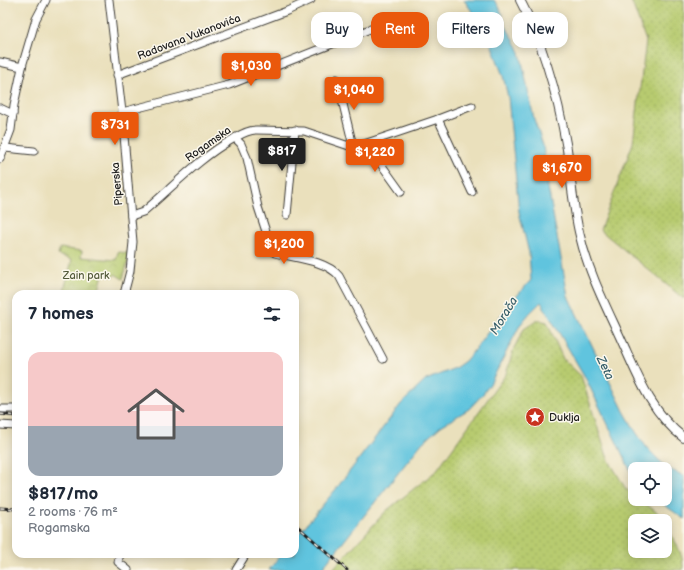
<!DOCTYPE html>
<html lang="en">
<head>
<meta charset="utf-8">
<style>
	:root { --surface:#fff; --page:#f6f6f7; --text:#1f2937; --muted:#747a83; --accent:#ea580c }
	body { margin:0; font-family:"Balsamiq Sans",sans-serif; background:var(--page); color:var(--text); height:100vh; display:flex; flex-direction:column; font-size:15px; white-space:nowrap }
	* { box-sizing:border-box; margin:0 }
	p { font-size:13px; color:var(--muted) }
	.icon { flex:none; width:22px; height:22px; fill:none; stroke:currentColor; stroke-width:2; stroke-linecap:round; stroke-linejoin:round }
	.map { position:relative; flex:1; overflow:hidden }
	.details { position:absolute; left:12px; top:290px; width:287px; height:268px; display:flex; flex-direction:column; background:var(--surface); border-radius:12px; box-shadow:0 2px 10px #0003 }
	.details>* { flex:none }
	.banner { position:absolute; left:311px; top:12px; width:313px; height:36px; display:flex; gap:8px }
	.fabs { position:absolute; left:628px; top:462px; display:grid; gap:8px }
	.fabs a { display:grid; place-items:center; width:44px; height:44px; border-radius:8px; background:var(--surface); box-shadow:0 2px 10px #0003; font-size:20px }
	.price { position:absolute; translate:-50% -34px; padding:0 9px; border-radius:4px; background:var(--accent); color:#fff; font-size:13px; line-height:26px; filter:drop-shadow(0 1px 2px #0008) }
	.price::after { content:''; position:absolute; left:50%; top:24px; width:12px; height:9px; margin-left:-6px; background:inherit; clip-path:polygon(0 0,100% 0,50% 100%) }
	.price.current { background:#222; color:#fff }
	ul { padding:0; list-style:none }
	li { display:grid; align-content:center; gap:8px; height:212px; padding:0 16px }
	li span { display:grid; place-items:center; height:124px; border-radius:12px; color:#555 }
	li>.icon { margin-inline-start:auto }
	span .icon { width:72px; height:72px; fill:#fffc; stroke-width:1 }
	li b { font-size:17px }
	h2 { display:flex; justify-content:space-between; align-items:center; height:48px; padding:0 16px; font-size:17px }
	.tag { padding:0 14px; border-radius:12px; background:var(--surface); box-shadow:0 2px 10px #0003; font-size:14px; line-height:36px }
	.tag.current { background:var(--accent); color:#fff }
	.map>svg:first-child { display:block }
	.grass { fill:url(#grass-dots); stroke:#6a7446 }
	.park { fill:url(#park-crowns); stroke:#6a7446 }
	.water { fill:#60c4de; stroke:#3e707d }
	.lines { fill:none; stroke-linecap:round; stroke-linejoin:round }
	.minor-casing { stroke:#3b3934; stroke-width:9 }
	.major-casing { stroke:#3b3934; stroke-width:10 }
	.minor { stroke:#fff; stroke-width:7 }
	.major { stroke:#fff; stroke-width:8 }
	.rail-casing { stroke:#1c1c1c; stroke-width:3 }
	.rail { stroke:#fbf7ec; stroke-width:1.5; stroke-dasharray:4.5; stroke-linecap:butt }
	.labels { text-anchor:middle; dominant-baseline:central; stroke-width:3; stroke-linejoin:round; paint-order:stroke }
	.street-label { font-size:11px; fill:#1c1c1c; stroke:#fbf7ec }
	.park-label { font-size:11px; fill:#525939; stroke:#fbf7ec }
	.poi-label { font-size:11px; fill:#1c1c1c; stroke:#fbf7ec; text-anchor:start }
	.water-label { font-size:12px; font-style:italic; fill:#375f6a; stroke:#fbf7ec }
</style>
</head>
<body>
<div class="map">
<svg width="684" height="570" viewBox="0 0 684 570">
	<defs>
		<pattern id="grass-dots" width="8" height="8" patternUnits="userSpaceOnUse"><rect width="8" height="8" fill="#b7cb6f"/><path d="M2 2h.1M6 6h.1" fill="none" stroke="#9dae60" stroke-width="1.8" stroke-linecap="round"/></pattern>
		<pattern id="park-crowns" width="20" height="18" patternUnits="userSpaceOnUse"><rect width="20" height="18" fill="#b7cb6f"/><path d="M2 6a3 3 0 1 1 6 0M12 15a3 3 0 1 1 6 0" fill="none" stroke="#9dae60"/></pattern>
	</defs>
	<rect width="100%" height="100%" fill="#fbf7ec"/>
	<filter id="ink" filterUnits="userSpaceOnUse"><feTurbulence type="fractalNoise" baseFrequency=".025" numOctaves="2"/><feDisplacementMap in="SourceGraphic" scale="8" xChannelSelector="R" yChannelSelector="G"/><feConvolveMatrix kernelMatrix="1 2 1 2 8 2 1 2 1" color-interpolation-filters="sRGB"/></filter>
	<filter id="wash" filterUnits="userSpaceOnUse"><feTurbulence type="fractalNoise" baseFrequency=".012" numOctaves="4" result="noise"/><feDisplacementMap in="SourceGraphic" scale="16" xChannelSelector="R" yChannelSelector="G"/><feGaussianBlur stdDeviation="0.9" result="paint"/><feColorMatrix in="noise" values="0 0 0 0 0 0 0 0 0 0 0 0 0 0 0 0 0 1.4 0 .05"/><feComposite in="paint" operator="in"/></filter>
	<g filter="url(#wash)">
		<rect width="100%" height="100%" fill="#eae0bc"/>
		<!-- grass -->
		<g class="grass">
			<path d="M 631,0 L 684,0 L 684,299 L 600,230 L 633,143 L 646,41 Z"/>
			<path d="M 538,320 L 547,322 L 563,359 L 581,376 L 608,459 L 626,489 L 635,496 L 635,499 L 639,499 L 659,514 L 663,521 L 635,521 L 635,551 L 665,551 L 665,524 C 673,538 684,553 683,570 L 332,570 L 386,511 L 436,471 L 506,374 L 514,348 L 524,329 Z"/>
		</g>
		<!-- park -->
		<path class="park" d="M 60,248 L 82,251 L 81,257 L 116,260 L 118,252 L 130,253 L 123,279 L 115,274 L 113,277 L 110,275 L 103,274 L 98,294 L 63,294 L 72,260 L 58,255 Z"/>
		<!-- water -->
		<path class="water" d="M 464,0 L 494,0 C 502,8 502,17 506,26 C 510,35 516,42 520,52 L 534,119 L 543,145 L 548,187 L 568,296 L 624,411 L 636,432 L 647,448 L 667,468 L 684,476 L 684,519 L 656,499 L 665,499 L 665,469 L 635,469 L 635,478 L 630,470 L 585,377 L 541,302 L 529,314 L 520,325 L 490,384 L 483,394 L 469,409 L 441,426 L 422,443 L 321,570 L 269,570 L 281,554 L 295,554 L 295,538 L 336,489 L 401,404 L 426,380 L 455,368 L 465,361 L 472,353 L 508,306 L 531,280 L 529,253 L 519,212 L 508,97 L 503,76 L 489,38 L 483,27 Z"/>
	</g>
	<g filter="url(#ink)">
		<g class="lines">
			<defs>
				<g id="minor">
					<path d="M 109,0 L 122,112 L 133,242 L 130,271 L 124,294"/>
					<path d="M 0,62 L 22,67"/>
					<path d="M 117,75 L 287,11 L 311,0"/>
					<path d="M 337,79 L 353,146"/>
					<path d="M 0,108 L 13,114"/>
					<path d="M 122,112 L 229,85 L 370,29"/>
					<path d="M 438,119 L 472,192"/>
					<path d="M 235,138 L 241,144 L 247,158 L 258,207 L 272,250 L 275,253 C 294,258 326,260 339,276 L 383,359"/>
					<path d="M 368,144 L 373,153 L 401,192"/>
					<path d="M 5,148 L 34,151"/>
					<path d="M 0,159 L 11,130 L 14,105 L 23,63 L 36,19 L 46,0"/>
					<path d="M 287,215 L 295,130"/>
					<path d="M 131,216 L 143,212 C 173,187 199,158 233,139 C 240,135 247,130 256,130 L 304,131 L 349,146 L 358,146 L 438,119 L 472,106"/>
					<path d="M 0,409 L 16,409"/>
					<path d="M 0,425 L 16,426"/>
					<path d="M 120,554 L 118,562 L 128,570"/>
					<path d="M 236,570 L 246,554"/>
				</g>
				<path id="major" d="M 520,0 C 545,47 558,97 567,149 C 571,178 573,208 580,236 C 589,275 609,312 625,348 C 640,382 654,415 684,438"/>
			</defs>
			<!-- minor casing -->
			<use href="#minor" class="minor-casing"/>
			<!-- major casing -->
			<use href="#major" class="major-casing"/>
			<!-- minor -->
			<use href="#minor" class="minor"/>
			<!-- major -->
			<use href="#major" class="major"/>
			<defs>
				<g id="rail">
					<path d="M 0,414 L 16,416"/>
					<path d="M 0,508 L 16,509"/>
					<path d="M 295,524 L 347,570"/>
				</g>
			</defs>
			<!-- rail casing -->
			<use href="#rail" class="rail-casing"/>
			<!-- rail -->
			<use href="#rail" class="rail"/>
		</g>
	</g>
	<!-- icons -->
	<defs>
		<symbol id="sight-disc" viewBox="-11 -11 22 22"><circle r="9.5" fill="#c8321e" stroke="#fbf7ec"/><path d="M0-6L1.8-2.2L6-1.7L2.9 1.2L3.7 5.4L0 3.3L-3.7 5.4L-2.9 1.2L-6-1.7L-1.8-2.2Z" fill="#fff"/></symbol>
	</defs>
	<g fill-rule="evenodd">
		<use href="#sight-disc" x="524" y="406" width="22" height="22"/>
	</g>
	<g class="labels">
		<!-- street labels -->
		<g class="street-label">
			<text transform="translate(189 37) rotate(-21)">Radovana Vukanovića</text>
			<text transform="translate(208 144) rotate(-35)">Rogamska</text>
			<text transform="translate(117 184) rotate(-95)">Piperska</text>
		</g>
		<!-- park labels -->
		<g class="park-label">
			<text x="86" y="275">Zain park</text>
		</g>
		<!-- poi labels -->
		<g class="poi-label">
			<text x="549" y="417">Duklja</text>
		</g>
		<!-- water labels -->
		<g class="water-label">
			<text transform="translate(504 316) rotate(-59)">Morača</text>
			<text transform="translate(605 368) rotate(64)">Zeta</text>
		</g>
	</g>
</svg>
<div class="fabs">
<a><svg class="icon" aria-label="locate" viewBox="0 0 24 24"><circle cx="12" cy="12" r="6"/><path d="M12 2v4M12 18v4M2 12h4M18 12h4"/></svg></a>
<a><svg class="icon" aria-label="layers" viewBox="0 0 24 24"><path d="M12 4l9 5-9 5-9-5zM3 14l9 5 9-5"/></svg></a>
</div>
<b class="price" style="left:251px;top:87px">$1,030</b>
<b class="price" style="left:354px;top:111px">$1,040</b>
<b class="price" style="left:115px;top:146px">$731</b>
<b class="price current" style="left:282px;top:172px">$817</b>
<b class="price" style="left:375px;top:173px">$1,220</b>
<b class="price" style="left:562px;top:189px">$1,670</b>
<b class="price" style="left:284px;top:265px">$1,200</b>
<div class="banner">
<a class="tag">Buy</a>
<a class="tag current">Rent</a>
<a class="tag">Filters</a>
<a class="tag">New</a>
</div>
<section class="details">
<h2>7 homes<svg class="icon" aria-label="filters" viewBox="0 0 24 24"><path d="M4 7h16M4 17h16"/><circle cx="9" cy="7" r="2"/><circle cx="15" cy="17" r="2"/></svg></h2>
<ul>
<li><span style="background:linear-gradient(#f6c9c9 60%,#9aa5b1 0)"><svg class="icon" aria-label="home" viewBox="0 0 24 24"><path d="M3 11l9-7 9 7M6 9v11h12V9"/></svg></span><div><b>$817/mo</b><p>2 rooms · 76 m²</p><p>Rogamska</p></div></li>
</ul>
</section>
</div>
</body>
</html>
